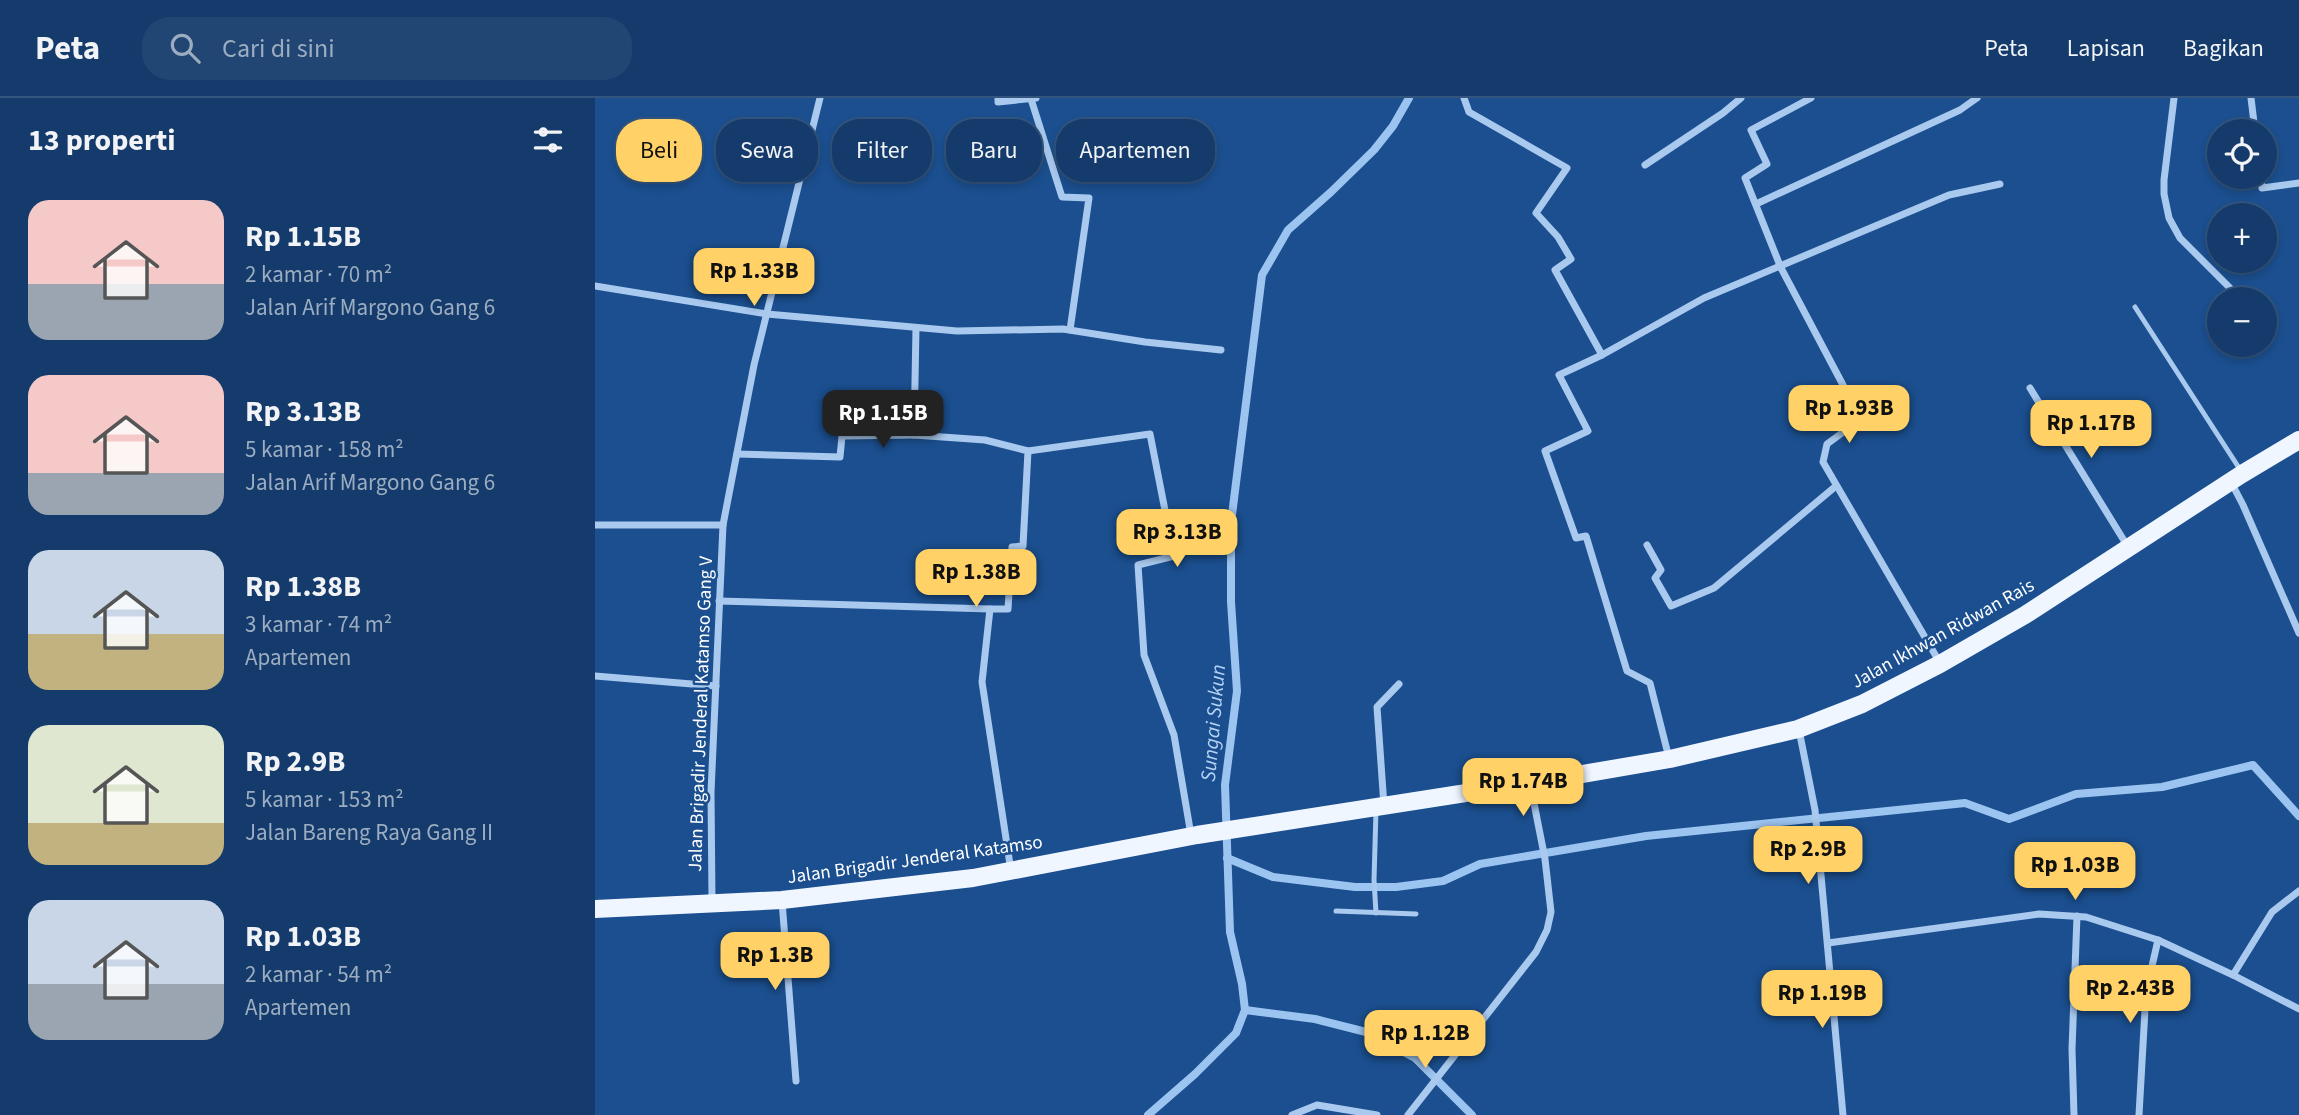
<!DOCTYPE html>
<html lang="id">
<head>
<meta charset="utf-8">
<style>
	:root { --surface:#143b6b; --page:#214673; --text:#f1f3f6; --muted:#9dadc1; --line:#33557e; --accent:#ffd166 }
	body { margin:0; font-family:"Source Sans 3",sans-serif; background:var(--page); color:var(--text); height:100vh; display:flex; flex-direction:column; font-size:26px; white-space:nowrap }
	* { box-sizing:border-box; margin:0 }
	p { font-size:23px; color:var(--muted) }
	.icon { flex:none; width:38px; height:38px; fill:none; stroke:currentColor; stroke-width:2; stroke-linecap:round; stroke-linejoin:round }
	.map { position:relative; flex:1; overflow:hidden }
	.side { display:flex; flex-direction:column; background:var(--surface); width:595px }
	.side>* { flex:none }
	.guide { position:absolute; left:21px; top:21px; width:665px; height:63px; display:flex; gap:14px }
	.fabs { position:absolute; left:1612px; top:21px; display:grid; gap:14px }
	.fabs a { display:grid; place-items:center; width:70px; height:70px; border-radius:50%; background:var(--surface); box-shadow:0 4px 10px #0003,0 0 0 2px var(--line); font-size:35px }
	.price { position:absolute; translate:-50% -60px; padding:0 16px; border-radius:14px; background:var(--accent); color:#111; font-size:23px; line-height:46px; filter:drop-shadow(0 2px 4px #0008) }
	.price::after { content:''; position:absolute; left:50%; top:42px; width:21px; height:16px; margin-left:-10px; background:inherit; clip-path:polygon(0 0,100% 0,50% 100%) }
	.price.on { background:#222; color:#fff }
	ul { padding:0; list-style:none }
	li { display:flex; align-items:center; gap:21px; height:175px; padding:0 28px }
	li span { display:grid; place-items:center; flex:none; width:196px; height:140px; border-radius:21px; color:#555 }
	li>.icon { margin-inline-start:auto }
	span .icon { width:84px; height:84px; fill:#fffc; stroke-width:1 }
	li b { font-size:30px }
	h2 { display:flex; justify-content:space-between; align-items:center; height:84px; padding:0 28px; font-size:30px }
	.chip { padding:0 24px; border-radius:28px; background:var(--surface); box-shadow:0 4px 10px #0003,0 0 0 2px var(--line); font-size:24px; line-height:63px }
	.chip.on { background:var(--accent); color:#111 }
	header { display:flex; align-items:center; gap:42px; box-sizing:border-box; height:98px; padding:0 35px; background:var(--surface); border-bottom:2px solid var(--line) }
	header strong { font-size:33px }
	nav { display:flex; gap:38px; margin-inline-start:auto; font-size:24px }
	.search { width:490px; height:63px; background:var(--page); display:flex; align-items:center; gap:18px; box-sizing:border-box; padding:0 24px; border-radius:28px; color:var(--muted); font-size:26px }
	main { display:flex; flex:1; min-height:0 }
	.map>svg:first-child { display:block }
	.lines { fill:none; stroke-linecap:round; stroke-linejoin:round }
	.stream { stroke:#9cc4f0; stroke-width:8 }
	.lane { stroke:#a9c9ee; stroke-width:5 }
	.street { stroke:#a9c9ee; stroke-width:7 }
	.primary { stroke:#f0f6ff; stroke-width:18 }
	.labels { text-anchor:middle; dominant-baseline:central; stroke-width:5; stroke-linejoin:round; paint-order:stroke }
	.street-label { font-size:19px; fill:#fff; stroke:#1b4f8f }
	.water-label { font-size:21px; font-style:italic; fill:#b5d3f5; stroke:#1b4f8f }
</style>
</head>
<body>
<header>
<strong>Peta</strong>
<div class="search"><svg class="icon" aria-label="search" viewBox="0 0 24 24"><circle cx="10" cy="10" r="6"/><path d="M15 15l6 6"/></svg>Cari di sini</div>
<nav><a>Peta</a><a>Lapisan</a><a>Bagikan</a></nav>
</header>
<main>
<section class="side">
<h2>13 properti<svg class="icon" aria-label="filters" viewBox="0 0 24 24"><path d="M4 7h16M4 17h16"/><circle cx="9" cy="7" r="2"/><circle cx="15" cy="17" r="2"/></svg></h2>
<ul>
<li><span style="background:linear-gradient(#f6c9c9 60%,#9aa5b1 0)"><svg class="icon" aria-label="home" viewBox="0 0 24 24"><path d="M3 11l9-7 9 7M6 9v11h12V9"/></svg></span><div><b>Rp 1.15B</b><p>2 kamar · 70 m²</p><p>Jalan Arif Margono Gang 6</p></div></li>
<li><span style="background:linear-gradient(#f6c9c9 70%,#9aa5b1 0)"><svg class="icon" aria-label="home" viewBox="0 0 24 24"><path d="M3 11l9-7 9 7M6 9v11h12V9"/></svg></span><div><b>Rp 3.13B</b><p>5 kamar · 158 m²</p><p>Jalan Arif Margono Gang 6</p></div></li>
<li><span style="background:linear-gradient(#c9d6e8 60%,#c2b280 0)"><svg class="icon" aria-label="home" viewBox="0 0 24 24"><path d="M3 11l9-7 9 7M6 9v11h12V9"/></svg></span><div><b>Rp 1.38B</b><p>3 kamar · 74 m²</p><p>Apartemen</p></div></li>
<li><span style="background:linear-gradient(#dfe7d0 70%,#c2b280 0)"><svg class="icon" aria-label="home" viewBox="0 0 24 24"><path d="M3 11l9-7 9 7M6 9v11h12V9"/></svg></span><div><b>Rp 2.9B</b><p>5 kamar · 153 m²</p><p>Jalan Bareng Raya Gang II</p></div></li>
<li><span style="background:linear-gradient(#c9d6e8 60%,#9aa5b1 0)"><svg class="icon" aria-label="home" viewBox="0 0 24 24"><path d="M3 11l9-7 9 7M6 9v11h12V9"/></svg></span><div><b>Rp 1.03B</b><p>2 kamar · 54 m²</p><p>Apartemen</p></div></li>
</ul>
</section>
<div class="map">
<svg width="1704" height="1017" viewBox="0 0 1704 1017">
	<rect width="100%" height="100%" fill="#1b4f8f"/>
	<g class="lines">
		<!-- stream -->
		<g class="stream">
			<path d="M 632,760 L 678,779 L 760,789 L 801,789 L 848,783 L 885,766 L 1051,738 L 1370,705 L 1414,721 L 1481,696 L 1567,689 L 1658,667 L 1704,718"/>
			<path d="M 650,912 L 720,921 L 771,934 L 820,960 L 877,1017"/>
			<path d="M 553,1017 L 600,976 L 641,935 L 650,912 L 647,886 L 635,834 L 630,687 L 642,593 L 636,504 L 636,425 L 667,177 L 693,132 L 736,94 L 779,52 L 798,28 L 814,0"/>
		</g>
		<!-- lane -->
		<g class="lane">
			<path d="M 1540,209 L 1646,373"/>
			<path d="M 741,813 L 821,816"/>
			<path d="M 781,815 L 779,782 L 781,712"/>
		</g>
		<!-- street -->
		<g class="street">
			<path d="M 403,0 L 403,4 L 441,0"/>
			<path d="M 869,0 L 874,14 L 972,70 L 941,115 L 963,139 L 976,161 L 960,172 L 1007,257 L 964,277 L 993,333 L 950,353 L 981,440 L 991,438 L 1032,573 L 1055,585 L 1074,660"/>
			<path d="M 1216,0 L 1156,32 L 1172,66 L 1150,80 L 1186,170 L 1266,321 L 1232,346 L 1228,364 L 1345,565"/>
			<path d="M 1579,0 L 1569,82 L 1569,96 L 1574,120 L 1585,140 L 1646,201"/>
			<path d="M 1656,0 L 1660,33"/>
			<path d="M 436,1 L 467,99 L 494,100 L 475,232"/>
			<path d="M 1050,67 L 1128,15 L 1146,0"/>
			<path d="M 1666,79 L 1667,90 L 1704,85"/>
			<path d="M 1161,106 L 1365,12 L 1382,0"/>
			<path d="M 0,188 L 172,216 L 362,233 L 468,231 L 550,244 L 626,252"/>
			<path d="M 1007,257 L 1109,200 L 1354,97 L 1405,86"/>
			<path d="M 1435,290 L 1533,449"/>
			<path d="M 319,337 L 390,342 L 433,353 L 428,448 L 417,449 L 413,511 L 395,511 L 387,584 L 416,773"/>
			<path d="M 433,353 L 555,336 L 579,458 L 543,467 L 549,557 L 579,637 L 596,737"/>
			<path d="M 142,356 L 245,359 L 247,338 L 319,337 L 321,230"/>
			<path d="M 1636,384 L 1648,407 L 1704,535"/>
			<path d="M 0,427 L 128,427"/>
			<path d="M 1052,447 L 1066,472 L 1060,480 L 1076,508 L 1119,490 L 1241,388"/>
			<path d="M 124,503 L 395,511"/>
			<path d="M 0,578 L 121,588"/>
			<path d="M 1204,632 L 1220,712 L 1248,1017"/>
			<path d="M 789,708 L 782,609 L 804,586"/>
			<path d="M 117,803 L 116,694 L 128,427 L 159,267 L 225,0"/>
			<path d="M 187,803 L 201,983"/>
			<path d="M 1233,845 L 1444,816 L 1491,819 L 1563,842 L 1638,877 L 1704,911"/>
			<path d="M 1638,877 L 1677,814 L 1704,793"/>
			<path d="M 697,1017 L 722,1007 L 782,1017"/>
			<path d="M 813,1017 L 941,854 L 952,832 L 956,814 L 950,761 L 935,685"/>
			<path d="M 1479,1017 L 1477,951 L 1482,818"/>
			<path d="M 1544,1017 L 1551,894 L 1563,842"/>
		</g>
		<!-- primary -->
		<path class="primary" d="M 0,811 L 187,802 L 378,780 L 602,737 L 935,685 L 1075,661 L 1203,631 L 1267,606 L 1345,566 L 1430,517 L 1647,376 L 1704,342"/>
	</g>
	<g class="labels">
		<!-- street labels -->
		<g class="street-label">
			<text transform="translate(1348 536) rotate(-29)">Jalan Ikhwan Ridwan Rais</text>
			<text transform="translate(106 616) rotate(-88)">Jalan Brigadir Jenderal Katamso Gang V</text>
			<text transform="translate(320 762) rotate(-8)">Jalan Brigadir Jenderal Katamso</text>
		</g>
		<!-- water labels -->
		<g class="water-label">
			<text transform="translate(618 625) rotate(-85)">Sungai Sukun</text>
		</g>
	</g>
</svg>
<div class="fabs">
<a><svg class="icon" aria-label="locate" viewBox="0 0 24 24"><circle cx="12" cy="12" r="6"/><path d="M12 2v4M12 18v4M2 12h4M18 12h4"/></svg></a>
<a>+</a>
<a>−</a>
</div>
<b class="price" style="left:159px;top:210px">Rp 1.33B</b>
<b class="price" style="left:1254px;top:347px">Rp 1.93B</b>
<b class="price on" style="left:288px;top:352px">Rp 1.15B</b>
<b class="price" style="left:1496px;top:362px">Rp 1.17B</b>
<b class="price" style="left:582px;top:471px">Rp 3.13B</b>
<b class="price" style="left:381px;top:511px">Rp 1.38B</b>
<b class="price" style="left:928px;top:720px">Rp 1.74B</b>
<b class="price" style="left:1213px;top:788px">Rp 2.9B</b>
<b class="price" style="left:1480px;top:804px">Rp 1.03B</b>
<b class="price" style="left:180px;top:894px">Rp 1.3B</b>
<b class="price" style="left:1535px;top:927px">Rp 2.43B</b>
<b class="price" style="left:1227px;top:932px">Rp 1.19B</b>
<b class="price" style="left:830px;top:972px">Rp 1.12B</b>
<div class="guide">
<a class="chip on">Beli</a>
<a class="chip">Sewa</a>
<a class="chip">Filter</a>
<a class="chip">Baru</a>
<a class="chip">Apartemen</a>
</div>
</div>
</main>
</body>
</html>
